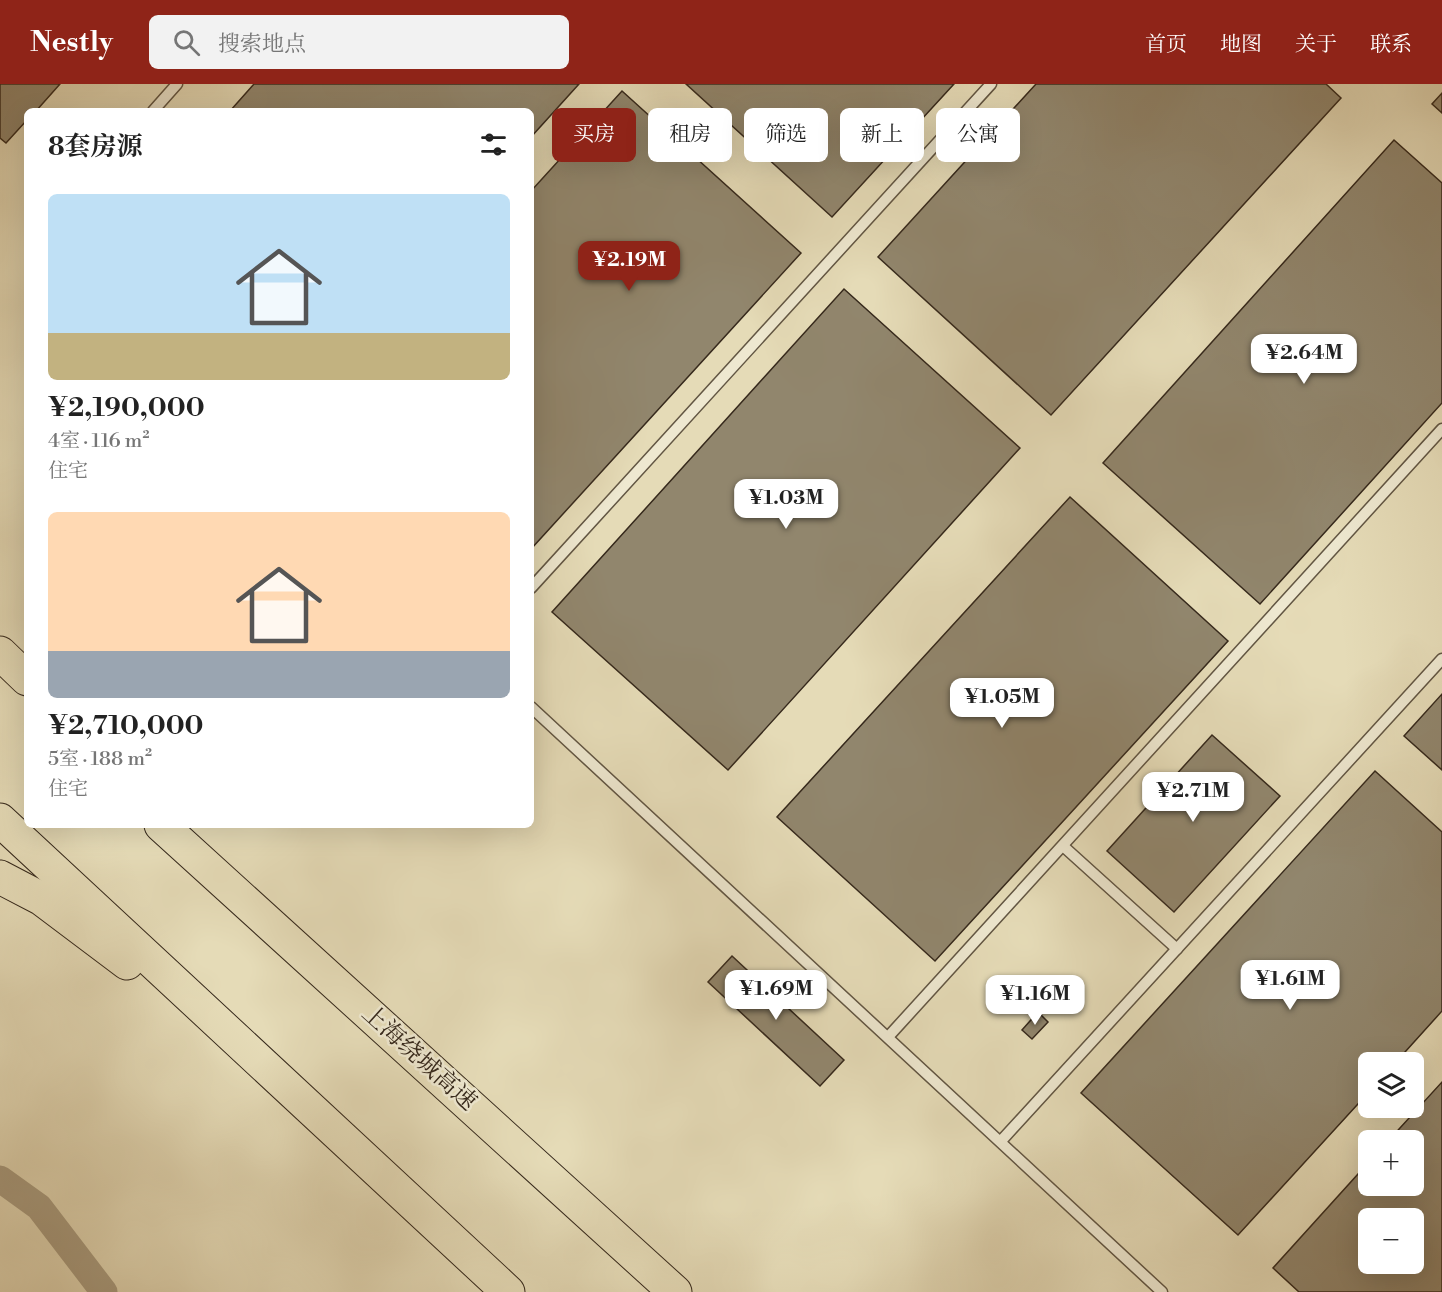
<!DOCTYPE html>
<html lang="zh">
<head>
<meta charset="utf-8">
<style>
	:root { --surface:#fff; --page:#f2f2f2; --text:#222; --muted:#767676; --accent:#8f2418 }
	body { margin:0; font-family:"Libre Bodoni","Noto Serif SC",serif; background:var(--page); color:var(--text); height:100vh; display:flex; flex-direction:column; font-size:22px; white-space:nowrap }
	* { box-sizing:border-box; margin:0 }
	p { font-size:20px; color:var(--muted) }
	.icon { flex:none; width:33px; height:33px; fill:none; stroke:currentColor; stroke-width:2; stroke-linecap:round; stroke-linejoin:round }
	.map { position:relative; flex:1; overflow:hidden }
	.sheet { position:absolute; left:24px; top:24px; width:510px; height:720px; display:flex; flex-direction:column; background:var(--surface); border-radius:9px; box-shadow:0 6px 24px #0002 }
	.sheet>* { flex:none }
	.hud { position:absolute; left:552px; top:24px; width:570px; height:54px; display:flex; gap:12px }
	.tools { position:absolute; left:1358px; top:968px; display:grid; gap:12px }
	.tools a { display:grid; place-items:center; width:66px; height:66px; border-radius:9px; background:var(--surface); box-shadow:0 6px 24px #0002; font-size:30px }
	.price { position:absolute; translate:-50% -51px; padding:0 14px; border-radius:12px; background:#fff; color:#222; font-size:20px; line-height:39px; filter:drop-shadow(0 2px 3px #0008) }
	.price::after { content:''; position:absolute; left:50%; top:36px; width:18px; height:14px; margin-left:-9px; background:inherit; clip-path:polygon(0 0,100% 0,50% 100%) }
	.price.active { background:var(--accent); color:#fff }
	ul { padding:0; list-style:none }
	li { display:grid; align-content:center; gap:12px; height:318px; padding:0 24px }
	li span { display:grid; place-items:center; height:186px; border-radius:9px; color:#555 }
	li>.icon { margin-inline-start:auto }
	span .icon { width:108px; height:108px; fill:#fffc; stroke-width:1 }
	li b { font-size:26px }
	h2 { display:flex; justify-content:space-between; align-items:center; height:72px; padding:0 24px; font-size:26px }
	.chip { padding:0 21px; border-radius:9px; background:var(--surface); box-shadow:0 6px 24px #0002; font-size:21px; line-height:54px }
	.chip.active { background:var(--accent); color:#fff }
	header { display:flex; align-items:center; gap:36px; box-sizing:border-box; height:84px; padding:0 30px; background:var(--accent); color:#fff }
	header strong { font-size:28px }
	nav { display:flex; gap:33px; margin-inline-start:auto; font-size:21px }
	.search { width:420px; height:54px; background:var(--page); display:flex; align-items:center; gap:15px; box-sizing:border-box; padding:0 21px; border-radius:9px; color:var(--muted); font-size:22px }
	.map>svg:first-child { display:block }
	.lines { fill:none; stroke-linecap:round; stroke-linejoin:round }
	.canal { stroke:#aa9e82; stroke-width:27 }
	.building { fill:#91866d; stroke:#36291c; stroke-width:1.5; fill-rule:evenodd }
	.lane-casing { stroke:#625643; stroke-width:13 }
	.highway-casing { stroke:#36291c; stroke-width:35 }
	.lane { stroke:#eee8d0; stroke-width:10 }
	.highway { stroke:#e5dbb7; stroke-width:33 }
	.labels { text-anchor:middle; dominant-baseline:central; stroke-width:5; stroke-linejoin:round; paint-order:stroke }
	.street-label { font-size:24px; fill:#36291c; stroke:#eee8d0 }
</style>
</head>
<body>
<header>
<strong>Nestly</strong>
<div class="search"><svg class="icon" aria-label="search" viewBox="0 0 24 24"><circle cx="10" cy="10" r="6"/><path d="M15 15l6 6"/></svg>搜索地点</div>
<nav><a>首页</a><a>地图</a><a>关于</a><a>联系</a></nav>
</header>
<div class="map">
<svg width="1442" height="1208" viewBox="0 0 1442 1208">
	<rect width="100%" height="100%" fill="#e5dbb7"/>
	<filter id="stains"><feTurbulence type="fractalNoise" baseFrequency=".00333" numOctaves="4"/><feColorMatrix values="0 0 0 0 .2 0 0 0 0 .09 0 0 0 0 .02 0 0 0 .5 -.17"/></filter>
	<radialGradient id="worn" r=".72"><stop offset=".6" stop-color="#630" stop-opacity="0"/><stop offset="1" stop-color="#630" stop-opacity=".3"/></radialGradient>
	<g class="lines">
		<!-- canal -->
		<path class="canal" d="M 0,1095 L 39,1123 L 104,1208"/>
	</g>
	<!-- building -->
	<g class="building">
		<path d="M 0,0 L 60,0 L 36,27 L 27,27 L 27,36 L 6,59 L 0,54 Z"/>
		<path d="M 254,0 L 579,0 L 531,53 L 531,27 L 230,27 Z"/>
		<path d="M 686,0 L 954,0 L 832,133 Z"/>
		<path d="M 1036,0 L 1326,0 L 1341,14 L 1051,331 L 878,173 Z"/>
		<path d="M 622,7 L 801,169 L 531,465 L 531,107 Z"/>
		<path d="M 1442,9 L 1442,29 L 1432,20 Z"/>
		<path d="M 1394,56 L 1442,99 L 1442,319 L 1260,520 L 1103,379 Z"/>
		<path d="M 844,205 L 1020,364 L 728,686 L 552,528 Z"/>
		<path d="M 1070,413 L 1228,557 L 935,877 L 777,733 Z"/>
		<path d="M 1442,610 L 1442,686 L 1404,652 Z"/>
		<path d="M 1212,651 L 1280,712 L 1174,828 L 1107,767 Z"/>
		<path d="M 1375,687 L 1442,748 L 1442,927 L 1396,978 L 1368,978 L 1368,1009 L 1238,1151 L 1081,1009 Z"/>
		<path d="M 732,872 L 844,976 L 820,1002 L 708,898 Z"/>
		<path d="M 1038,928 L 1048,938 L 1032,955 L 1022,946 Z"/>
		<path d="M 1442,998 L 1442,1208 L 1299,1208 L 1273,1184 L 1368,1079 L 1368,1101 L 1413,1101 L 1413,1056 L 1389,1056 ZM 1368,1134 L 1413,1134 L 1413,1179 L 1368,1179 Z"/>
	</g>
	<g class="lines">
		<defs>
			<g id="lane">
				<path d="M 153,27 L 177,0"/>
				<path d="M 531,504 L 991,0"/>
				<path d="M 531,623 L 1162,1208"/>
				<path d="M 1063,762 L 1177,865"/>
				<path d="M 888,953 L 1442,345"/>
				<path d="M 1001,1057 L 1442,575"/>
			</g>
			<g id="highway">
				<path d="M 0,569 L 27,595"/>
				<path d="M 0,736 L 508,1208"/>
				<path d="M 161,741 L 675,1208"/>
				<path d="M 0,793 L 42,815 L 127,879"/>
			</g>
		</defs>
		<!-- lane casing -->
		<use href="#lane" class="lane-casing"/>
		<!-- highway casing -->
		<use href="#highway" class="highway-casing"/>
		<!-- lane -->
		<use href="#lane" class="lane"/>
		<!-- highway -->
		<use href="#highway" class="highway"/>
	</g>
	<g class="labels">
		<!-- street labels -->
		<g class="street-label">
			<text transform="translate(419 974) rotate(42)">上海绕城高速</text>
		</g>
	</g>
	<rect width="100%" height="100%" filter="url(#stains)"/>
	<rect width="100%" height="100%" fill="url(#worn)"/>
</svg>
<div class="tools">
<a><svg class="icon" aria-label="layers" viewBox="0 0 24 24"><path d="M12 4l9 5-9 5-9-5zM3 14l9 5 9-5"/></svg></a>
<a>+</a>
<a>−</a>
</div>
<b class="price active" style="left:629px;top:208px">¥2.19M</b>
<b class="price" style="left:1304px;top:301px">¥2.64M</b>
<b class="price" style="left:786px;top:446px">¥1.03M</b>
<b class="price" style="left:1002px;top:645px">¥1.05M</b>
<b class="price" style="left:1193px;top:739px">¥2.71M</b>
<b class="price" style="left:1290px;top:927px">¥1.61M</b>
<b class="price" style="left:776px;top:937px">¥1.69M</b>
<b class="price" style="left:1035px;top:942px">¥1.16M</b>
<div class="hud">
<a class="chip active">买房</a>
<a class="chip">租房</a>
<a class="chip">筛选</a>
<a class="chip">新上</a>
<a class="chip">公寓</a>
</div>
<section class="sheet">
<h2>8套房源<svg class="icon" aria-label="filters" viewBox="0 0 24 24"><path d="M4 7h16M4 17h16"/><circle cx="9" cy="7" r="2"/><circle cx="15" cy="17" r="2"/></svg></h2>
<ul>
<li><span style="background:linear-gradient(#bfe0f5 75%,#c2b280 0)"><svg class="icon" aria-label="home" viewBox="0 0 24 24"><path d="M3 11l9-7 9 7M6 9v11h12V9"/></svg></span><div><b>¥2,190,000</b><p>4室 · 116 m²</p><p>住宅</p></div></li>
<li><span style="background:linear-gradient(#ffd9b3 75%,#9aa5b1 0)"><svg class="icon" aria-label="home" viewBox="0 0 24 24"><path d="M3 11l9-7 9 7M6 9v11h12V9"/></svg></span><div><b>¥2,710,000</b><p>5室 · 188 m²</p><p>住宅</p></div></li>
</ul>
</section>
</div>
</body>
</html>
